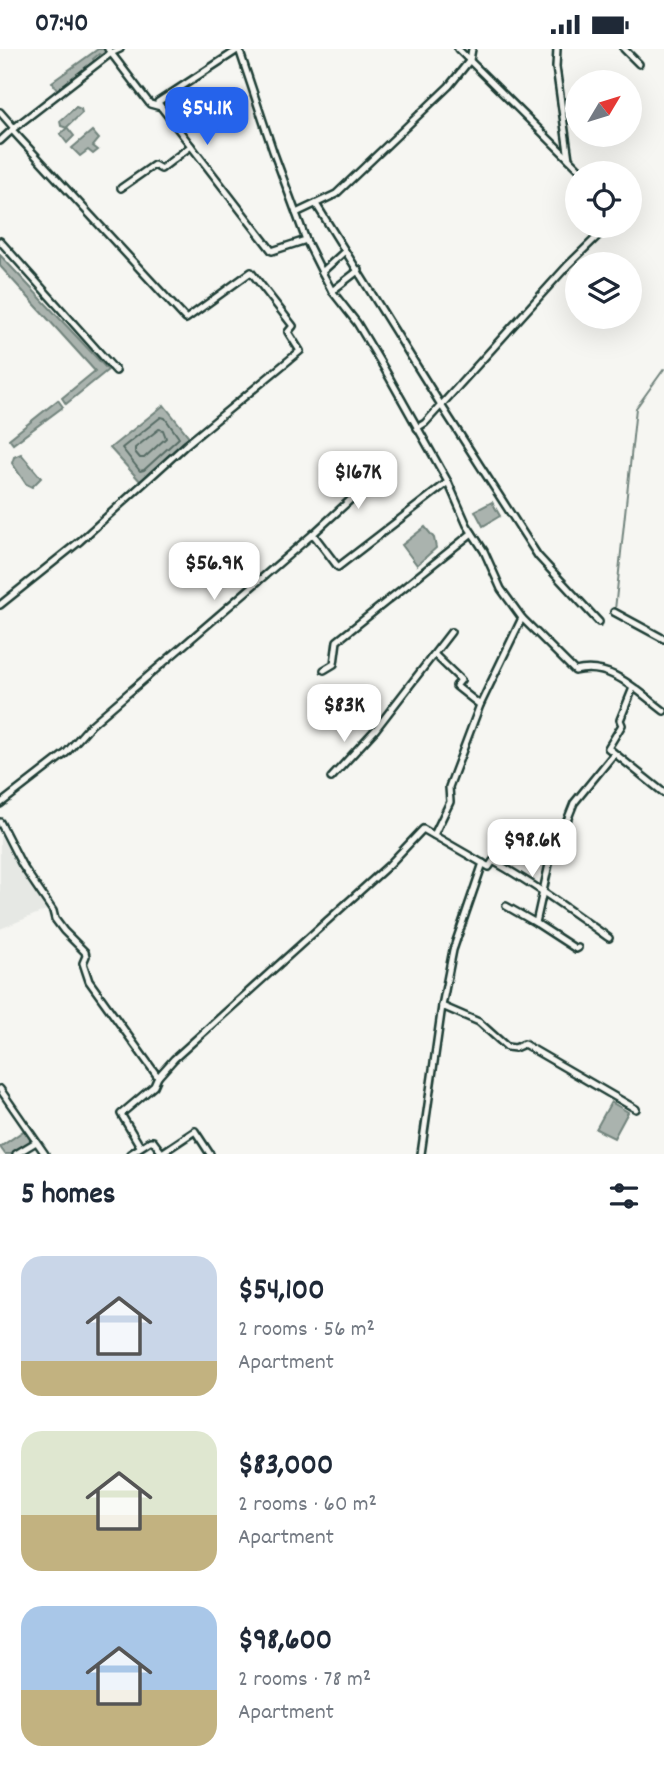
<!DOCTYPE html>
<html lang="en">
<head>
<meta charset="utf-8">
<style>
	:root { --surface:#fff; --page:#f6f6f7; --text:#1f2937; --muted:#747a83; --accent:#2563eb }
	body { margin:0; font-family:Dekko,sans-serif; background:var(--page); color:var(--text); height:100vh; display:flex; flex-direction:column; font-size:26px; white-space:nowrap }
	* { box-sizing:border-box; margin:0 }
	p { font-size:23px; color:var(--muted) }
	.icon { flex:none; width:38px; height:38px; fill:none; stroke:currentColor; stroke-width:2; stroke-linecap:round; stroke-linejoin:round }
	.map { position:relative; height:1105px; overflow:hidden }
	.side { display:flex; flex-direction:column; background:var(--surface); flex:1 }
	.side>* { flex:none }
	.needle { width:46px; rotate:52deg }
	.controls { position:absolute; left:565px; top:21px; display:grid; gap:14px }
	.controls a { display:grid; place-items:center; width:77px; height:77px; border-radius:50%; background:var(--surface); box-shadow:0 7px 28px #0002; font-size:35px }
	.price { position:absolute; translate:-50% -60px; padding:0 16px; border-radius:14px; background:#fff; color:#222; font-size:23px; line-height:46px; filter:drop-shadow(0 2px 4px #0008) }
	.price::after { content:''; position:absolute; left:50%; top:42px; width:21px; height:16px; margin-left:-10px; background:inherit; clip-path:polygon(0 0,100% 0,50% 100%) }
	.price.active { background:var(--accent); color:#fff }
	ul { padding:0; list-style:none }
	li { display:flex; align-items:center; gap:21px; height:175px; padding:0 21px }
	li span { display:grid; place-items:center; flex:none; width:196px; height:140px; border-radius:21px; color:#555 }
	li>.icon { margin-inline-start:auto }
	span .icon { width:84px; height:84px; fill:#fffc; stroke-width:1 }
	li b { font-size:30px }
	h2 { display:flex; justify-content:space-between; align-items:center; height:84px; padding:0 21px; font-size:30px }
	.status { display:flex; justify-content:space-between; align-items:center; height:49px; padding:0 35px; background:var(--surface); direction:ltr }
	.status svg { height:19px; fill:currentColor }
	.map>svg:first-child { display:block }
	.built { fill:#e6e8e4 }
	.water { fill:#aab3ae; stroke:#72847d; stroke-width:2 }
	.lines { fill:none; stroke-linecap:round; stroke-linejoin:round }
	.shore { stroke:#576c65; stroke-width:2 }
	.stream { stroke:#72847d; stroke-width:2 }
	.minor-casing { stroke:#1f3d34; stroke-width:10 }
	.minor { stroke:#f6f6f2; stroke-width:5 }
</style>
</head>
<body>
<div class="status"><b>07:40</b><svg viewBox="0 0 49 12"><path d="M0 12V9h3v3zM5 12V6h3v6zM10 12V3h3v9zM15 12V0h3v12zM26 1h20v11H26zM47 4h2v5h-2z"/></svg></div>
<div class="map">
<svg width="664" height="1105" viewBox="0 0 664 1105">
	<rect width="100%" height="100%" fill="#f6f6f2"/>
	<filter id="ink" filterUnits="userSpaceOnUse"><feTurbulence type="fractalNoise" baseFrequency=".0143" numOctaves="2"/><feDisplacementMap in="SourceGraphic" scale="14" xChannelSelector="R" yChannelSelector="G"/><feConvolveMatrix kernelMatrix="1 2 1 2 8 2 1 2 1" color-interpolation-filters="sRGB"/></filter>
	<g filter="url(#ink)">
		<!-- built -->
		<path class="built" d="M 0,786 L 46,861 L 0,880 Z"/>
		<!-- water -->
		<g class="water">
			<path d="M 98,0 L 105,0 L 109,5 L 104,9 L 99,5 L 93,10 L 95,14 L 59,43 L 52,33 Z"/>
			<path d="M 76,58 L 81,60 L 82,64 L 67,78 L 74,87 L 67,94 L 60,85 L 67,79 L 61,77 L 60,72 Z"/>
			<path d="M 92,82 L 99,90 L 93,97 L 98,101 L 93,105 L 88,101 L 80,107 L 72,99 Z"/>
			<path d="M 0,206 L 108,321 L 66,355 L 62,349 L 95,322 L 0,217 Z"/>
			<path d="M 58,351 L 63,358 L 13,395 L 9,390 Z"/>
			<path d="M 164,356 L 190,389 L 141,433 L 110,399 Z"/>
			<path d="M 21,405 L 41,429 L 32,438 L 26,435 L 12,414 L 14,408 Z"/>
			<path d="M 492,453 L 500,467 L 483,477 L 475,462 Z"/>
			<path d="M 425,478 L 434,489 L 436,499 L 417,516 L 402,496 Z"/>
			<path d="M 611,1053 L 628,1063 L 614,1089 L 596,1080 Z"/>
			<path d="M 25,1081 L 32,1091 L 12,1105 L 5,1105 L 0,1098 Z"/>
		</g>
		<g class="lines">
			<!-- shore -->
			<g class="shore">
				<path d="M 161,368 L 165,369 L 179,389 L 144,421 L 140,422 L 122,399 Z"/>
				<path d="M 159,380 L 163,381 L 166,389 L 144,409 L 140,409 L 135,403 L 135,399 Z"/>
			</g>
			<!-- stream -->
			<path class="stream" d="M 615,561 L 636,359 L 664,320"/>
			<defs>
				<g id="minor">
					<path d="M 108,0 L 150,55 L 161,58 L 272,202 L 306,191"/>
					<path d="M 458,0 L 583,124"/>
					<path d="M 557,0 L 556,18 L 569,110"/>
					<path d="M 624,0 L 639,15"/>
					<path d="M 161,58 L 158,53 L 239,0 L 273,102 L 306,191 L 322,223 L 332,242 L 357,274 L 384,319 L 448,433 L 467,476 L 484,502 L 501,540 L 522,569 L 575,622 C 611,613 636,641 664,662"/>
					<path d="M 0,63 L 14,79 L 12,81 L 186,270 L 251,223 L 293,277 L 288,283 L 300,302 L 187,395 L 80,492 L 0,556"/>
					<path d="M 14,79 L 111,4 L 120,0"/>
					<path d="M 0,92 L 12,81"/>
					<path d="M 121,139 L 154,116 L 161,120 L 191,97"/>
					<path d="M 316,155 L 441,356 L 538,507 L 599,573"/>
					<path d="M 296,164 L 336,145 L 449,37 L 470,11 L 472,0"/>
					<path d="M 0,192 L 116,322"/>
					<path d="M 322,223 L 345,202"/>
					<path d="M 332,242 L 359,221"/>
					<path d="M 417,379 L 425,374 L 568,216 L 608,177"/>
					<path d="M 313,485 L 384,420"/>
					<path d="M 614,563 L 664,590"/>
					<path d="M 435,606 L 461,631 L 456,637 L 480,656"/>
					<path d="M 324,621 L 334,615 L 337,592 L 472,484"/>
					<path d="M 633,639 L 620,671 L 622,676 L 608,699 L 664,744"/>
					<path d="M 331,729 L 376,680 L 451,583"/>
					<path d="M 0,755 L 66,704 L 90,677 L 313,485 L 338,518 L 448,433"/>
					<path d="M 0,773 L 22,816 L 53,862 L 55,870 L 64,882 L 85,903 L 86,907 L 83,914 L 89,932 L 158,1028"/>
					<path d="M 434,786 L 450,753 L 449,738 L 480,656 L 522,569"/>
					<path d="M 506,857 L 536,874 L 551,806 L 555,802 L 574,754 L 614,705"/>
					<path d="M 536,874 L 576,900 L 578,899"/>
					<path d="M 442,957 L 479,973 L 507,998 L 515,999 L 524,995 L 636,1060"/>
					<path d="M 0,1040 L 45,1105"/>
					<path d="M 140,1097 L 121,1065 L 154,1037 L 158,1028 L 174,1010 L 389,816 L 423,780 L 489,818 L 493,812 C 534,835 571,862 609,889"/>
					<path d="M 16,1105 L 36,1093"/>
					<path d="M 130,1105 L 150,1092 L 153,1092 L 162,1104 L 195,1082 L 210,1105"/>
					<path d="M 421,1105 L 442,957 L 453,901 L 483,814"/>
				</g>
			</defs>
			<!-- minor casing -->
			<use href="#minor" class="minor-casing"/>
			<!-- minor -->
			<use href="#minor" class="minor"/>
		</g>
	</g>
</svg>
<div class="controls">
<a><svg class="needle" viewBox="-14 -14 28 28"><path d="M0-13l5 13h-10z" fill="#e53935"/><path d="M0 13l5-13h-10z" fill="#747a83"/></svg></a>
<a><svg class="icon" aria-label="locate" viewBox="0 0 24 24"><circle cx="12" cy="12" r="6"/><path d="M12 2v4M12 18v4M2 12h4M18 12h4"/></svg></a>
<a><svg class="icon" aria-label="layers" viewBox="0 0 24 24"><path d="M12 4l9 5-9 5-9-5zM3 14l9 5 9-5"/></svg></a>
</div>
<b class="price active" style="left:207px;top:98px">$54.1K</b>
<b class="price" style="left:358px;top:462px">$167K</b>
<b class="price" style="left:214px;top:553px">$56.9K</b>
<b class="price" style="left:344px;top:695px">$83K</b>
<b class="price" style="left:532px;top:830px">$98.6K</b>
</div>
<section class="side">
<h2>5 homes<svg class="icon" aria-label="filters" viewBox="0 0 24 24"><path d="M4 7h16M4 17h16"/><circle cx="9" cy="7" r="2"/><circle cx="15" cy="17" r="2"/></svg></h2>
<ul>
<li><span style="background:linear-gradient(#c9d6e8 75%,#c2b280 0)"><svg class="icon" aria-label="home" viewBox="0 0 24 24"><path d="M3 11l9-7 9 7M6 9v11h12V9"/></svg></span><div><b>$54,100</b><p>2 rooms · 56 m²</p><p>Apartment</p></div></li>
<li><span style="background:linear-gradient(#dfe7d0 60%,#c2b280 0)"><svg class="icon" aria-label="home" viewBox="0 0 24 24"><path d="M3 11l9-7 9 7M6 9v11h12V9"/></svg></span><div><b>$83,000</b><p>2 rooms · 60 m²</p><p>Apartment</p></div></li>
<li><span style="background:linear-gradient(#a9c7e8 60%,#c2b280 0)"><svg class="icon" aria-label="home" viewBox="0 0 24 24"><path d="M3 11l9-7 9 7M6 9v11h12V9"/></svg></span><div><b>$98,600</b><p>2 rooms · 78 m²</p><p>Apartment</p></div></li>
</ul>
</section>
</body>
</html>
